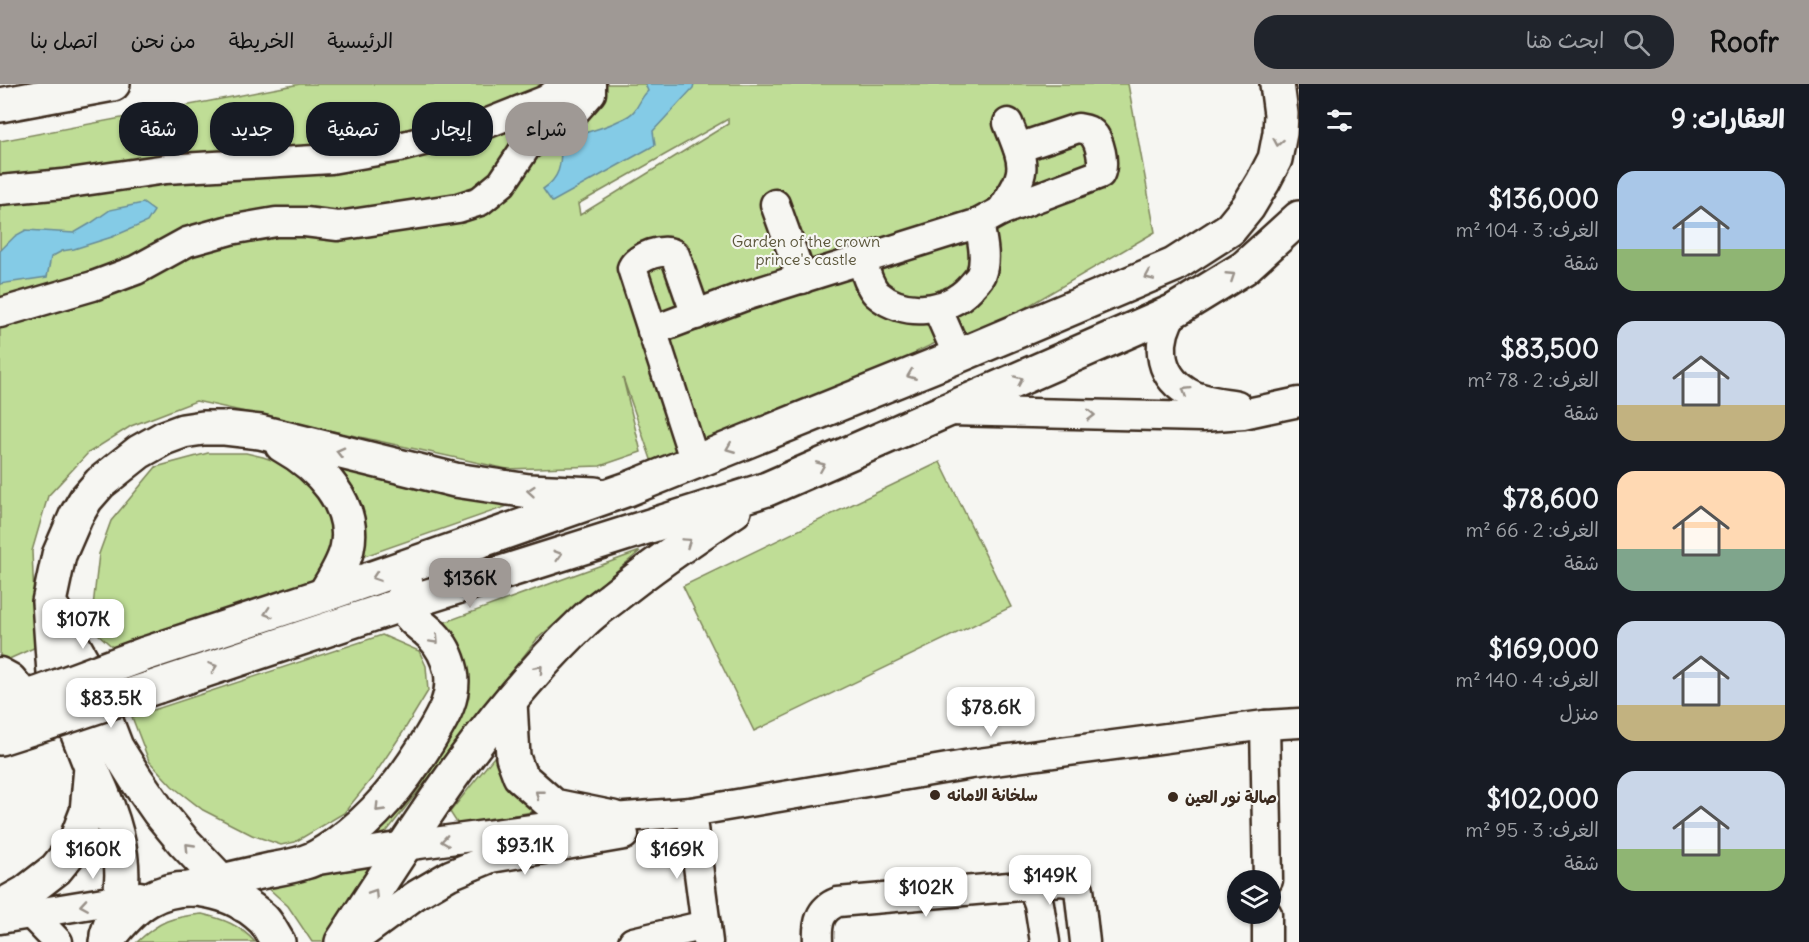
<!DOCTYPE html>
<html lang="ar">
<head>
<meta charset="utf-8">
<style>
	:root { --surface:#171b24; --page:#20242c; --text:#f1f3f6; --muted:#9ea1a6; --accent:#9f9995 }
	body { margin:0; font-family:Delius,"Playpen Sans Arabic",sans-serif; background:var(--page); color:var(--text); direction:rtl; height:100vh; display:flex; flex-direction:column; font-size:22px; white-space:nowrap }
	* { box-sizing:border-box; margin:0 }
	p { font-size:20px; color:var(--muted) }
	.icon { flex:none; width:33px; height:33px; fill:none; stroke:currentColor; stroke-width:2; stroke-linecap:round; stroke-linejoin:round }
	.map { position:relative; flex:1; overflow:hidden; direction:ltr }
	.sheet { display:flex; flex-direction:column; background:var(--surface); width:510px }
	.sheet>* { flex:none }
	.top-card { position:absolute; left:18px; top:18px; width:570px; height:54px; direction:rtl; display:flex; gap:12px }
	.tools { position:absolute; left:1227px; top:786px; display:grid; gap:12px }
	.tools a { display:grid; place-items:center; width:54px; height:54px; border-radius:50%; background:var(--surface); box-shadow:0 2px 4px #0004; font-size:30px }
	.price { position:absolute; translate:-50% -51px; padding:0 14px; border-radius:12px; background:#fff; color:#222; font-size:20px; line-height:39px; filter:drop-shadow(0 2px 3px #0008) }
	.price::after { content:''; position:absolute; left:50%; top:36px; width:18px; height:14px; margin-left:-9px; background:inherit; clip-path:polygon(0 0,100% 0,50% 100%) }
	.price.current { background:var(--accent); color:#111 }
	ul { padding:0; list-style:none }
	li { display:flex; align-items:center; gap:18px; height:150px; padding:0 24px }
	li span { display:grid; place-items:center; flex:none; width:168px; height:120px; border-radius:18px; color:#555 }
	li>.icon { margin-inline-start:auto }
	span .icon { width:72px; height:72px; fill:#fffc; stroke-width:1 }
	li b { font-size:26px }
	h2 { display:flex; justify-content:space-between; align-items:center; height:72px; padding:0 24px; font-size:26px }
	.pill { padding:0 21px; border-radius:24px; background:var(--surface); box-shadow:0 2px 4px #0004; font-size:21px; line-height:54px }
	.pill.current { background:var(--accent); color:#111 }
	header { display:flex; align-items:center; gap:36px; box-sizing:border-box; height:84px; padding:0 30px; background:var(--accent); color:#111 }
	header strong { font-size:28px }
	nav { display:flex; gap:33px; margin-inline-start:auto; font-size:21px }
	.search { width:420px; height:54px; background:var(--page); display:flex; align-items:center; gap:15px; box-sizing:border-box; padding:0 21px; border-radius:24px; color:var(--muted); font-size:22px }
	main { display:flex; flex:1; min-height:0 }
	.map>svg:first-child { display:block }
	.green { fill:#bfdd96; stroke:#7d845a; stroke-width:1.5; fill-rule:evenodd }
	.water { fill:#84cbe6; stroke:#678b96; stroke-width:1.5 }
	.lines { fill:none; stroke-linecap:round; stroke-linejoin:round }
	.minor-casing { stroke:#3b2a1e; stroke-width:33 }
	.major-casing { stroke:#3b2a1e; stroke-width:38 }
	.highway-casing { stroke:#3b2a1e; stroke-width:38 }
	.minor { stroke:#f6f6f2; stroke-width:28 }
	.major { stroke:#f6f6f2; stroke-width:33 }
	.highway { stroke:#f6f6f2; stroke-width:33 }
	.major-bridge-casing { stroke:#3b2a1e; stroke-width:38; stroke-linecap:butt }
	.major-bridge { stroke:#f6f6f2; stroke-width:33 }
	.oneway { stroke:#989088 }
	.poi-dot { fill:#3b2a1e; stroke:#f6f6f2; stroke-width:2 }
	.labels { text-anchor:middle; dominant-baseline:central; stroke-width:4.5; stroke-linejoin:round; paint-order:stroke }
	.park-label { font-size:16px; fill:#5c573c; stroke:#f6f6f2 }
	.poi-label { font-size:16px; font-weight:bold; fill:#3b2a1e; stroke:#f6f6f2; text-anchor:start }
</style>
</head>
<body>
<header>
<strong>Roofr</strong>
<div class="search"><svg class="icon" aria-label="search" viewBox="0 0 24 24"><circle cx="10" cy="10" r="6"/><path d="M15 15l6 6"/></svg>ابحث هنا</div>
<nav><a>الرئيسية</a><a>الخريطة</a><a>من نحن</a><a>اتصل بنا</a></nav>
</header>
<main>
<section class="sheet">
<h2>العقارات: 9<svg class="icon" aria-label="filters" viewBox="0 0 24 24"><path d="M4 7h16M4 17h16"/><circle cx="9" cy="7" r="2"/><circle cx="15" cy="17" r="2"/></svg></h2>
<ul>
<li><span style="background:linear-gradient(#a9c7e8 65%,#8fb573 0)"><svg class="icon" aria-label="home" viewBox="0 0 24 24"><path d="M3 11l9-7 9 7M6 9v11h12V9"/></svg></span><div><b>$136,000</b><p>الغرف: 3 · 104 m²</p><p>شقة</p></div></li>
<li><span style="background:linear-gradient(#c9d6e8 70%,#c2b280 0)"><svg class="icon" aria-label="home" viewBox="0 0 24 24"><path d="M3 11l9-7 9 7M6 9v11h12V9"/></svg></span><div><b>$83,500</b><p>الغرف: 2 · 78 m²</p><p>شقة</p></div></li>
<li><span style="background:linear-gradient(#ffd9b3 65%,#7fa58c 0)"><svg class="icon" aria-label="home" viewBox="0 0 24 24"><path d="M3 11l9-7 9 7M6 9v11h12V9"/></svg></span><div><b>$78,600</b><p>الغرف: 2 · 66 m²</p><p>شقة</p></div></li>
<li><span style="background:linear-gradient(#c9d6e8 70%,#c2b280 0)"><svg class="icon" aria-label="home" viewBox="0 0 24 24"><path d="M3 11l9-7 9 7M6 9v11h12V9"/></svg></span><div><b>$169,000</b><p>الغرف: 4 · 140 m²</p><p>منزل</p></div></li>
<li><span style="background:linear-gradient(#c9d6e8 65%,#8fb573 0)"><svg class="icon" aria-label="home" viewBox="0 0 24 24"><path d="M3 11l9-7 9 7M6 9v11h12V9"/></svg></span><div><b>$102,000</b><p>الغرف: 3 · 95 m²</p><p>شقة</p></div></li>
</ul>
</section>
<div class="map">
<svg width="1299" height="858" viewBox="0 0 1299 858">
	<rect width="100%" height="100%" fill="#f6f6f2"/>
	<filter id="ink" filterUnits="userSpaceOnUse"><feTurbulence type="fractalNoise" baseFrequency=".0167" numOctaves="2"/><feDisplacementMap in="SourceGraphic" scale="12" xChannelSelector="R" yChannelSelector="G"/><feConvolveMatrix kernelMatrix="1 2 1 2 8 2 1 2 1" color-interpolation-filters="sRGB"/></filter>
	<g filter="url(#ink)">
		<!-- green -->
		<g class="green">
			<path d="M 300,0 L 1128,0 L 1155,148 L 968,257 L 963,246 L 916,268 L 924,280 L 654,384 L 623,294 L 641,368 L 600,382 L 507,385 L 196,317 L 131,342 L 88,369 L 48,412 L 32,467 L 36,563 L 0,579 L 0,57 ZM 728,35 L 728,40 L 580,131 L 578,120 Z"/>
			<path d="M 208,369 L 246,369 L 263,373 L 300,386 L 320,402 L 338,450 L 323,492 L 118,568 L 96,548 L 92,531 L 99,470 L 111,437 L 156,383 Z"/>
			<path d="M 334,377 L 519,418 L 362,473 C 363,461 367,447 365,435 C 362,413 347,394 334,377 Z"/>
			<path d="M 940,378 L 1011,523 L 754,647 L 683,502 Z"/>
			<path d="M 640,467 L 537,555 L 384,751 L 375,751 L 403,714 L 465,584 L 460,559 L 445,538 Z"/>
			<path d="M 382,551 L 419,567 L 426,582 L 428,607 L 403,648 L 373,693 L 344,729 L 295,758 L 281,761 L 252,751 L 203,726 L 172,702 L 149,677 L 132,633 Z"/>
			<path d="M 502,663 L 547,725 L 459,742 L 450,728 Z"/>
			<path d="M 377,777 L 323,858 L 312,858 L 288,822 L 266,802 Z"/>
			<path d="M 202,830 C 223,835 240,841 255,858 L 137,858 C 160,837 171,833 202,830 Z"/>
		</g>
		<!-- water -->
		<g class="water">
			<path d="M 645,0 L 694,0 L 693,4 L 653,47 L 655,61 L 552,118 L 543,105 C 560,94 561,81 561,62 C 578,47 599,47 618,37 C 623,35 631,31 634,27 C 640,20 641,13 648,7 Z"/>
			<path d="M 143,119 L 154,127 L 147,138 L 112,153 L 74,165 L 62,167 L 51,173 L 47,193 L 0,200 L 0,167 L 15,152 L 26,146 L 74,149 L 91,139 L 110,126 Z"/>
		</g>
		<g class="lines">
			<defs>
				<g id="minor">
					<path d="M 0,106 L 63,100 L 166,85 L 331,75 L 400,63 L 478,43 L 546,16 L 568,0"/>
					<path d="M 775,120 L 802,195"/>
					<path d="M 1001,127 C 1028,86 1026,84 1008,39"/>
					<path d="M 862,177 C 865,187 869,202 877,210 C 903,233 947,229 970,204 C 973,200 979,195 981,190 C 987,175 982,155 979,139"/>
					<path d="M 937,224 L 958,272"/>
					<path d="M 1174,227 C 1156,255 1156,289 1187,308 C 1201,317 1221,318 1237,321"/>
					<path d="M 0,229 L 93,202 L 136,186 L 187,158 L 230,146 L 276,138 L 305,138 L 338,142 L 458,124 L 480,117 L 502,99 L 526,63 L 540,52 L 560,44 L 591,9 L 591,0"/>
					<path d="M 652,247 L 742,213 L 979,139 L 1001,127 L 1100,90 C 1105,79 1100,57 1092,49 C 1088,45 1083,45 1078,44 L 1018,64"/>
					<path d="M 948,327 L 1202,333 L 1243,330 L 1299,318"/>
					<path d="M 695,378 L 632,184 C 637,173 665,162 675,171 L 696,231"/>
					<path d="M 0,588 L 11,594 L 27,613"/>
					<path d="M 1265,641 L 1268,796"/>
					<path d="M 691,728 L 708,858"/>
					<path d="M 312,777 L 404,762 L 613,734 L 691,728 L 971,680 L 1265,641 L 1299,639"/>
					<path d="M 1032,801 C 1046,799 1070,792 1079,805 L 1085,858"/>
					<path d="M 31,830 L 58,858"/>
					<path d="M 0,835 L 140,812"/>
					<path d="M 352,858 L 416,811 L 450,791 L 491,774 L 624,751"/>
					<path d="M 633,858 L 706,841"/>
					<path d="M 818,858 C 817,840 819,825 838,818 L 1032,801 L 1039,820 L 1045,858"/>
					<path d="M 1267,858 L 1267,830"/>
				</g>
				<g id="major">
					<path d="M 282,361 C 318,381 357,420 347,465 C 343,482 333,496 324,511"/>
					<path d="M 53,525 L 84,580 L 116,663 L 136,695 L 159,728 L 183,757 L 244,821"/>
					<path d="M 145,570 L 324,511 L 628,405 L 958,272 L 1174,181 L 1230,145 L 1248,123 L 1263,98 L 1275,75 L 1280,49 L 1281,30 L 1277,0"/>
					<path d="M 158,602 L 403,520 L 767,405 L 1174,227 L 1244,184 L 1299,134"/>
					<path d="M 510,618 L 513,673 L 520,692 L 554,722 L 613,734"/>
					<path d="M 0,621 L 40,609"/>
					<path d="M 0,654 L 47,639"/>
					<path d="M 94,690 C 111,727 129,774 119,816 C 116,827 111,839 107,851"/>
					<path d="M 190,805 C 216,798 243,792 270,786 C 281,784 294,782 305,778 C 316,775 327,767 337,760 C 375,733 402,699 427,659 C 440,637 456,615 451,587 C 448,574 442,561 432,551 C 414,534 398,530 406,500"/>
					<path d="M 0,823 L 25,809 L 56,785 L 73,764 L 87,728 L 91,683 L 54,589 L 49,518 L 59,471 L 76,432 L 86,415 L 100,399 L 139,368 L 164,354 L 183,347 L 203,344 L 225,344 L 260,348 L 455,396 L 529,407 L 595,410"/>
					<path d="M 106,858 C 118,842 131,826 148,816 C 185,795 233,806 263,835 C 269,841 273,851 278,858"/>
					<path d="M 342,858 C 414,747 486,630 583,538 C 593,528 605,520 615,512 C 653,481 693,454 734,427"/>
				</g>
				<path id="highway" d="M 0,21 L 113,0"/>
			</defs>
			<!-- minor casing -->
			<use href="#minor" class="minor-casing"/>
			<!-- major casing -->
			<use href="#major" class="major-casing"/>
			<!-- highway casing -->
			<use href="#highway" class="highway-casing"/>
			<!-- minor -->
			<use href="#minor" class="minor"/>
			<!-- major -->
			<use href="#major" class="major"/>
			<!-- highway -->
			<use href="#highway" class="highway"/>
			<defs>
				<g id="major-bridge">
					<path d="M 40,609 L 145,570"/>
					<path d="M 47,639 L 158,602"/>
				</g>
			</defs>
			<!-- major-bridge casing -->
			<use href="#major-bridge" class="major-bridge-casing"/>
			<!-- major-bridge -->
			<use href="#major-bridge" class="major-bridge"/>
		</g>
		<!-- one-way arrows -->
		<defs><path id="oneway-chevron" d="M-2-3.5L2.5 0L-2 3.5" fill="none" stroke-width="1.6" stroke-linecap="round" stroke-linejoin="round" transform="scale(1.5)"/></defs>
		<g class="oneway">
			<use href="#oneway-chevron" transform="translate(1278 58) rotate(100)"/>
			<use href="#oneway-chevron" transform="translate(1149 192) rotate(157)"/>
			<use href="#oneway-chevron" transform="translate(1231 192) rotate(-33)"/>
			<use href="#oneway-chevron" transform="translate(911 291) rotate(158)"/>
			<use href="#oneway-chevron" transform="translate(1019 296) rotate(-24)"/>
			<use href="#oneway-chevron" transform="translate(1186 307) rotate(-148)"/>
			<use href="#oneway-chevron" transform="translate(1091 331) rotate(1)"/>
			<use href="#oneway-chevron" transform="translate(730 364) rotate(158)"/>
			<use href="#oneway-chevron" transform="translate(340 368) rotate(-166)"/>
			<use href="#oneway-chevron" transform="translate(821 382) rotate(-23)"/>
			<use href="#oneway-chevron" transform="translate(531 407) rotate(-175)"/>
			<use href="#oneway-chevron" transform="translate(687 458) rotate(-34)"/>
			<use href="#oneway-chevron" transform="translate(558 471) rotate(-17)"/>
			<use href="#oneway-chevron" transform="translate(376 493) rotate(161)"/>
			<use href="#oneway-chevron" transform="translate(268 529) rotate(162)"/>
			<use href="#oneway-chevron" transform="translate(435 556) rotate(47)"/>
			<use href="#oneway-chevron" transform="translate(213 583) rotate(-19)"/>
			<use href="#oneway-chevron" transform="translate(539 585) rotate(-48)"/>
			<use href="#oneway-chevron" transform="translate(539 710) rotate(-141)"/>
			<use href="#oneway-chevron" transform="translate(379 724) rotate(134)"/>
			<use href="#oneway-chevron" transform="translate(445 757) rotate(172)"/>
			<use href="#oneway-chevron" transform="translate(189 763) rotate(-134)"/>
			<use href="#oneway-chevron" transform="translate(374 809) rotate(-57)"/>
			<use href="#oneway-chevron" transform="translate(84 821) rotate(171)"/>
		</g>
	</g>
	<!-- markers -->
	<g class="poi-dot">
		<circle cx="935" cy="711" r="6"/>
		<circle cx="1173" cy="713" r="6"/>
	</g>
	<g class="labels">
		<!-- park labels -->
		<g class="park-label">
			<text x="806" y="157">Garden of the crown<tspan x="806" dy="18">prince's castle</tspan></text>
		</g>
		<!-- poi labels -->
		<g class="poi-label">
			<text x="947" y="711">سلخانة الامانه</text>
			<text x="1185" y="713">صالة نور العين</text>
		</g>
	</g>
</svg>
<div class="tools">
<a><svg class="icon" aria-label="layers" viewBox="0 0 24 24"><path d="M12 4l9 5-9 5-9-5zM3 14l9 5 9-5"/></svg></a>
</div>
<b class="price current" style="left:470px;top:525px">$136K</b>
<b class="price" style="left:83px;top:566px">$107K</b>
<b class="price" style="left:111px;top:645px">$83.5K</b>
<b class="price" style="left:991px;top:654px">$78.6K</b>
<b class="price" style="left:525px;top:792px">$93.1K</b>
<b class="price" style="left:93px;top:796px">$160K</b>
<b class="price" style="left:677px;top:796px">$169K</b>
<b class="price" style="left:1050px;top:822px">$149K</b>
<b class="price" style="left:926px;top:834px">$102K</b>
<div class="top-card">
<a class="pill current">شراء</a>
<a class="pill">إيجار</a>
<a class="pill">تصفية</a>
<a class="pill">جديد</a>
<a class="pill">شقة</a>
</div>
</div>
</main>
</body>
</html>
